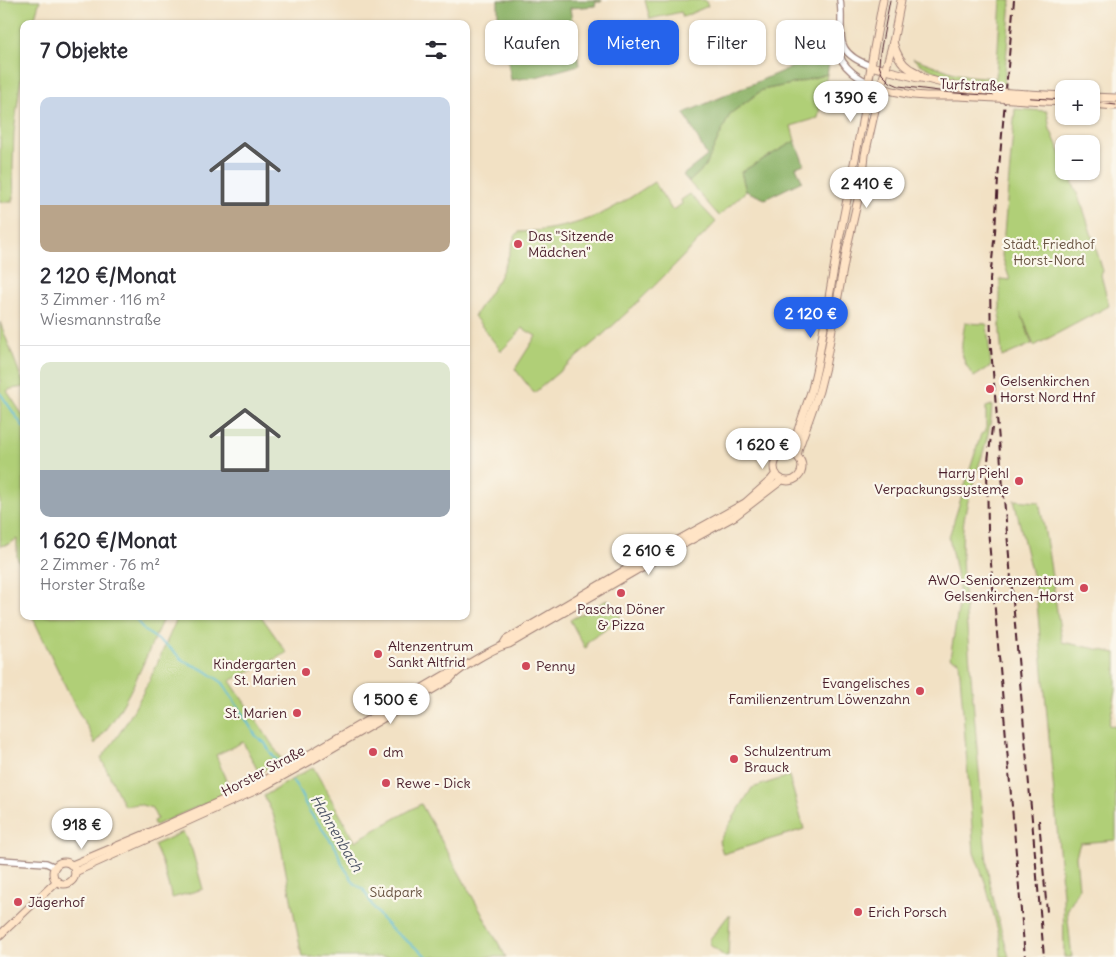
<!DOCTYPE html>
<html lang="de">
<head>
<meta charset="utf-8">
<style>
	:root { --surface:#fff; --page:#f2f2f3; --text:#2b2b33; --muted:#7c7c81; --line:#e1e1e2; --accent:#2563eb }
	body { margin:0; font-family:Delius,sans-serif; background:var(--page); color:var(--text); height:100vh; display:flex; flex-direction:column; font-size:19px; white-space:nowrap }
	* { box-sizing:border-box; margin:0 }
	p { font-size:16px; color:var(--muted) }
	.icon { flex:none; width:28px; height:28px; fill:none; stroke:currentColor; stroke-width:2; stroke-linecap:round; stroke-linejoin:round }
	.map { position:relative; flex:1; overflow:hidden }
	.sheet { position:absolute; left:20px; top:20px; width:450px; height:600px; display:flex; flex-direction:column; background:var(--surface); border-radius:10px; box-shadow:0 1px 4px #0004 }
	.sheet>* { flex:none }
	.hud { position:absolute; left:485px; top:20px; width:475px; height:45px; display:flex; gap:10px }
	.controls { position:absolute; left:1055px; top:80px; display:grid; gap:10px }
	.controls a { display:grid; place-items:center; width:45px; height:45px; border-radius:10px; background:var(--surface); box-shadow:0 1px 4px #0004; font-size:25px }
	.price { position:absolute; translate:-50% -42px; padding:0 11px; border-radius:18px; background:#fff; color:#222; font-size:16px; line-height:32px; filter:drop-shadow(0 1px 2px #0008) }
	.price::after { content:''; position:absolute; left:50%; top:30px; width:15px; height:11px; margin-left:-8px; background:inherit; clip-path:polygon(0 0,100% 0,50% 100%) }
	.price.selected { background:var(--accent); color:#fff }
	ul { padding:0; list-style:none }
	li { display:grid; align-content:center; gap:10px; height:265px; padding:0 20px }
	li+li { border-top:1px solid var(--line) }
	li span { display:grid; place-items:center; height:155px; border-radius:10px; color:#555 }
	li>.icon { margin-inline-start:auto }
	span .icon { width:90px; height:90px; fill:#fffc; stroke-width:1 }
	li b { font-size:21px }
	h2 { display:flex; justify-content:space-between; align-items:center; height:60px; padding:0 20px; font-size:21px }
	.chip { padding:0 18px; border-radius:10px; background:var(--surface); box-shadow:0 1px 4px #0004; font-size:18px; line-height:45px }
	.chip.selected { background:var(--accent); color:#fff }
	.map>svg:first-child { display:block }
	.green { fill:#b0cf77; stroke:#7d7751 }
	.forest { fill:#8cb268; stroke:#6b684a }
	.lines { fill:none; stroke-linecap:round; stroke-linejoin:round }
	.stream { stroke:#58bbd6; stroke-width:2 }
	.tertiary-casing { stroke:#9e8078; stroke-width:8 }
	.secondary-casing { stroke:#9e8078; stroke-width:9 }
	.tertiary { stroke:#fff; stroke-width:5.5 }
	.secondary { stroke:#ffe4c6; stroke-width:7 }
	.tram { stroke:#4a1f2b; stroke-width:1 }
	.rail { stroke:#4a1f2b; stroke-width:2; stroke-dasharray:8 4; stroke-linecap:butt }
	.secondary-bridge-casing { stroke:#9e8078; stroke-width:9; stroke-linecap:butt }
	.secondary-bridge { stroke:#ffe4c6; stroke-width:7 }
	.poi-dot { fill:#d1495b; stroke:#fbf7ec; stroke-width:2 }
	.labels { text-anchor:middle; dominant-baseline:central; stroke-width:4.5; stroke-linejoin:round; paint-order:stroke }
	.street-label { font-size:14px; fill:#4a1f2b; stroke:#fbf7ec }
	.poi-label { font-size:14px; fill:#4a1f2b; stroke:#fbf7ec; text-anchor:start }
	.park-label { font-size:14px; fill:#695442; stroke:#fbf7ec }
	.water-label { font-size:15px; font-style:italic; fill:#4f5667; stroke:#fbf7ec }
</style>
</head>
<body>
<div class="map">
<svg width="1116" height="957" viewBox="0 0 1116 957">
	<rect width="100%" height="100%" fill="#fbf7ec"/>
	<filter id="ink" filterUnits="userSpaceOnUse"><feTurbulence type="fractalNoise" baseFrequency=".02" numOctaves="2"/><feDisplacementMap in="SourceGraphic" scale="10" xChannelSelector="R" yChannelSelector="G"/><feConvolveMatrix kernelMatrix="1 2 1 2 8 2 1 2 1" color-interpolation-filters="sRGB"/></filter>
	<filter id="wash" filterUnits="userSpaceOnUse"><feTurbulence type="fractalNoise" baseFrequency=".0096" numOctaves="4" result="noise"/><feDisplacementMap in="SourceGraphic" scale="20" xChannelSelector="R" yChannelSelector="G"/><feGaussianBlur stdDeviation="1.12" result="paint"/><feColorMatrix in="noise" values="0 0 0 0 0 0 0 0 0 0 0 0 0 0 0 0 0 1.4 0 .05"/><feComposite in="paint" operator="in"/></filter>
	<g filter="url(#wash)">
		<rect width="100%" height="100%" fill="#f2e1c4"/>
		<!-- green -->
		<g class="green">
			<path d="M 0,0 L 40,0 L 33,24 L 24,24 L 24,61 L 19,92 L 14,133 L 13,167 L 14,199 L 12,199 L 12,202 L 0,202 Z"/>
			<path d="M 645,0 L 705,0 L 708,6 L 683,17 L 681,12 L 650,19 Z"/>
			<path d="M 1001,0 L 1011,0 L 1004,85 C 976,84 960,82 934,71 C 927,68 919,64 914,59 L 913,58 L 954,73 L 970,76 L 996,78 Z"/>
			<path d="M 827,74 L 818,118 L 791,126 L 795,141 L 741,172 L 746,191 L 719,216 L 689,182 L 705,167 L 730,114 L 762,90 L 792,84 Z"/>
			<path d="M 1015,109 L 1047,111 L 1050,129 L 1064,161 L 1064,171 L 1068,171 L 1084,211 L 1103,271 L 1101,275 L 1109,306 L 1034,346 L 1021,313 L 1032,344 L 1002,357 L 1000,333 L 1000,279 L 1010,280 L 1002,256 Z"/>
			<path d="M 654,182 L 672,210 L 682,204 L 681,200 L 690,194 L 716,222 C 678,262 640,302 599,338 C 577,357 555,375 534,393 L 515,369 L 536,336 L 522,328 L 516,336 L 501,351 L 474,316 L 498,280 L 506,263 L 515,236 L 519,232 C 543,231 568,227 591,218 C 613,210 634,195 654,182 Z"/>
			<path d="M 0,322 L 24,385 L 24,387 L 11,389 L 7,391 L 24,417 L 24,573 L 17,557 L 17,539 L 9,544 L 0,546 Z"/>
			<path d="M 965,323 L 987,324 L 991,366 L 974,377 C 958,356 961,347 965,323 Z"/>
			<path d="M 992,405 C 991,443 972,477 965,514 C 961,535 962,557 963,579 L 985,844 L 989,879 L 999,922 L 1009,957 L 1001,957 L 1000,938 L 985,882 L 974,853 L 959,661 L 950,658 L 958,611 L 959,588 L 949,537 L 981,434 L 986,431 L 986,407 Z"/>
			<path d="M 1014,500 L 1039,502 C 1049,548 1054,595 1062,642 L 1116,653 L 1116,691 L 1109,725 L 1116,727 L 1116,840 L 1080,843 L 1076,856 L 1079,888 L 1067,911 L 1072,957 L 1064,957 L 1063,895 L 1036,592 Z"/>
			<path d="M 607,600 L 611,601 L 620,616 L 620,620 L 587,642 L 587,647 L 585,648 L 570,620 Z"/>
			<path d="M 32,616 L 164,616 C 149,650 136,684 116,716 C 110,726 102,734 95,744 L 89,730 L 75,706 Z"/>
			<path d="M 178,616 L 261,616 L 287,653 L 230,681 L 255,718 L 282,760 L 259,773 L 243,742 L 216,755 L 230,791 L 229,793 L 156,825 L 154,824 L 153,821 L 157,819 L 152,808 L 138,804 L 124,806 L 101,758 C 136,716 156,666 178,616 Z"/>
			<path d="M 313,767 L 355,841 L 421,804 L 506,957 L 302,957 L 278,830 L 273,814 L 264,796 Z"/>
			<path d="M 789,776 L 804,829 L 723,854 L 719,841 L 752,788 Z"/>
			<path d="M 183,832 L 192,850 L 203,889 L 172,898 L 162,863 L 154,845 Z"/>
			<path d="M 728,916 L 730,916 L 728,956 L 726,957 L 724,956 L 710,945 L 710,939 Z"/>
		</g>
		<!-- forest -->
		<g class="forest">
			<path d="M 498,0 L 602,0 L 601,2 L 596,2 L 595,6 L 570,8 L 579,65 L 536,77 L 511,80 L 507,56 L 500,56 L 498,30 Z"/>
			<path d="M 832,50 L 827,74 L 792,84 L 762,90 L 730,114 L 705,167 L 689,182 L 683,175 L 707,156 L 684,113 Z"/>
			<path d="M 795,141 L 804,164 L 796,167 L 802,181 L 765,199 L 746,191 L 741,172 Z"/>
		</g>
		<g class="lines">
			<!-- stream -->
			<g class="stream">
				<path d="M 0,393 L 24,428"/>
				<path d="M 133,616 L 145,631 L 170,648 L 184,661 L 206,671 L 223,683 L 256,736 L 265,743 L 270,752 L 278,762"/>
				<path d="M 292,781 L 295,784 L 301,795 L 309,811 L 336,848 L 342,864 L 355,884 L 364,890 L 372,905 L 381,918 L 391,929 L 428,957"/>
			</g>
		</g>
	</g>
	<g filter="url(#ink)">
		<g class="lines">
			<defs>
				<g id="tertiary">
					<path d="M 840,0 C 845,33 829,51 871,66"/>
					<path d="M 839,33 C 832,58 849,73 869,83"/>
					<path d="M 0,860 L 46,863 L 55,867"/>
				</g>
				<g id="secondary">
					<path d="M 893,42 C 896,53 900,63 910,69 C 916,72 919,73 923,78"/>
					<path d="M 871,66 L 886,70 L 918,78 L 923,78 L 965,89 L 996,92"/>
					<path d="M 869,83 L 893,91 L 913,95 L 926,96 L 958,96 L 996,98"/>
					<path d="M 1028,94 L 1064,96"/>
					<path d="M 1091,97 L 1116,98"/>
					<path d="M 1027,100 L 1064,102"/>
					<path d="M 1091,104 L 1116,106"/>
					<circle cx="788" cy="467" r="14"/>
					<path d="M 788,453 L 796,436 L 812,389 L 817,367 L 838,245 L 861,128 L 873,54 L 883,0"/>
					<path d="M 797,456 L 799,447 L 819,391 L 825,367 L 847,247 L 862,182 L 865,155 L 877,101 L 893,42 L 901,0"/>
					<path d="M 503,645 L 506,640 L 644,559 L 745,503 L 771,480 L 776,474"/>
					<circle cx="64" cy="873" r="11"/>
					<path d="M 72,865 L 153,831 L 257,785 L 445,675 L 453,673"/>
					<path d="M 75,872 L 259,789 L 310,761 L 450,679 C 457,669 497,646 509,644 L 647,564 L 735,516 L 782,480"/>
					<path d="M 0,935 L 57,881"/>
				</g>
			</defs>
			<!-- tertiary casing -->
			<use href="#tertiary" class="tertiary-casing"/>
			<!-- secondary casing -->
			<use href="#secondary" class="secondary-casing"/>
			<!-- tertiary -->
			<use href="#tertiary" class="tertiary"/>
			<!-- secondary -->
			<use href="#secondary" class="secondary"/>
			<!-- tram -->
			<g class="tram">
				<path d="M 890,0 L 880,53 L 879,65 L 882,74 L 890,82 L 899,86 L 955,93 L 1064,100"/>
				<path d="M 1091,102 L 1116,105"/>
			</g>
			<!-- rail -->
			<g class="rail">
				<path d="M 1014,0 L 998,179 L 995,232 L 990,279 L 991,349 L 1044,957"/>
				<path d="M 992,428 L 987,469 L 988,529 L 1025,957"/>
				<path d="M 1039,820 L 1047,912"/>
			</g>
			<defs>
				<g id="secondary-bridge">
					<path d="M 996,92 L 1028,94"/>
					<path d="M 996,98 L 1027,100"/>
				</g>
			</defs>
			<!-- secondary-bridge casing -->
			<use href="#secondary-bridge" class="secondary-bridge-casing"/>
			<!-- secondary-bridge -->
			<use href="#secondary-bridge" class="secondary-bridge"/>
		</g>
	</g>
	<!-- markers -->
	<g class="poi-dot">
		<circle cx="518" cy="244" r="5"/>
		<circle cx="990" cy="389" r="5"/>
		<circle cx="1019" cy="481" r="5"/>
		<circle cx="1084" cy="588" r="5"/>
		<circle cx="621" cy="593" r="5"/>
		<circle cx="378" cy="654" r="5"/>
		<circle cx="526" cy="666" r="5"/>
		<circle cx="306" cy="672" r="5"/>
		<circle cx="920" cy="691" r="5"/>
		<circle cx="297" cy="713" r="5"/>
		<circle cx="373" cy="752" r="5"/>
		<circle cx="734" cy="759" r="5"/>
		<circle cx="386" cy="783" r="5"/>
		<circle cx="18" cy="902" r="5"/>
		<circle cx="858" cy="912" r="5"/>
	</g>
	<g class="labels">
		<!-- street labels -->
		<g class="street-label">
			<text transform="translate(972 85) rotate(2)">Turfstraße</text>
			<text transform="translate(263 771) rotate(-28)">Horster Straße</text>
		</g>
		<!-- poi labels -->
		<g class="poi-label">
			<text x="528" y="236">Das "Sitzende<tspan x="528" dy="16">Mädchen"</tspan></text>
			<text x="1000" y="381">Gelsenkirchen<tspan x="1000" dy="16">Horst Nord Hnf</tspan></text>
			<text x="1009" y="473" text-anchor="end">Harry Piehl<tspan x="1009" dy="16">Verpackungssysteme</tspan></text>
			<text x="1074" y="580" text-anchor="end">AWO-Seniorenzentrum<tspan x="1074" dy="16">Gelsenkirchen-Horst</tspan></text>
			<text x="621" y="609" text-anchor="middle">Pascha Döner<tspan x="621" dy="16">&amp; Pizza</tspan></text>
			<text x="388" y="646">Altenzentrum<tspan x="388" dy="16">Sankt Altfrid</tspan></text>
			<text x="296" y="664" text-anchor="end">Kindergarten<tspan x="296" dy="16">St. Marien</tspan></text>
			<text x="536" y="666">Penny</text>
			<text x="910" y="683" text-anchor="end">Evangelisches<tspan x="910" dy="16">Familienzentrum Löwenzahn</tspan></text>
			<text x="287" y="713" text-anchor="end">St. Marien</text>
			<text x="744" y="751">Schulzentrum<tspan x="744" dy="16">Brauck</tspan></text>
			<text x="383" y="752">dm</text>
			<text x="396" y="783">Rewe - Dick</text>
			<text x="28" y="902">Jägerhof</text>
			<text x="868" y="912">Erich Porsch</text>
		</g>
		<!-- park labels -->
		<g class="park-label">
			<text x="1049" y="244">Städt. Friedhof<tspan x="1049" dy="16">Horst-Nord</tspan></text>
			<text x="396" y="892">Südpark</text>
		</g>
		<!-- water labels -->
		<g class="water-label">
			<text transform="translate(337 833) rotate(59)">Hahnenbach</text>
		</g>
	</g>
</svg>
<div class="controls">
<a>+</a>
<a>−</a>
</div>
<b class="price" style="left:851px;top:123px">1 390 €</b>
<b class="price" style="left:867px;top:209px">2 410 €</b>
<b class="price selected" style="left:811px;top:339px">2 120 €</b>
<b class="price" style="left:763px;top:470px">1 620 €</b>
<b class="price" style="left:649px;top:576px">2 610 €</b>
<b class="price" style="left:391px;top:725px">1 500 €</b>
<b class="price" style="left:82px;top:850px">918 €</b>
<div class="hud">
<a class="chip">Kaufen</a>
<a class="chip selected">Mieten</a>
<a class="chip">Filter</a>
<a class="chip">Neu</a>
</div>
<section class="sheet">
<h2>7 Objekte<svg class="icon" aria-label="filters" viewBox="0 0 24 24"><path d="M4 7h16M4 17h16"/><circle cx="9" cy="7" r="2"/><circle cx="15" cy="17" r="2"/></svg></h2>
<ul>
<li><span style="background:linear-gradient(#c9d6e8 70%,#b9a48a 0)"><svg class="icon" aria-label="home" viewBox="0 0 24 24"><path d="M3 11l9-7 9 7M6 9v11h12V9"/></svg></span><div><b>2 120 €/Monat</b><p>3 Zimmer · 116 m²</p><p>Wiesmannstraße</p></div></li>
<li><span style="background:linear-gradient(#dfe7d0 70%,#9aa5b1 0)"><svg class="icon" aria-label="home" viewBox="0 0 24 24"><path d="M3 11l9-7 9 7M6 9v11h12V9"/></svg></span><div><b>1 620 €/Monat</b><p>2 Zimmer · 76 m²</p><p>Horster Straße</p></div></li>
</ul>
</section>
</div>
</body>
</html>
